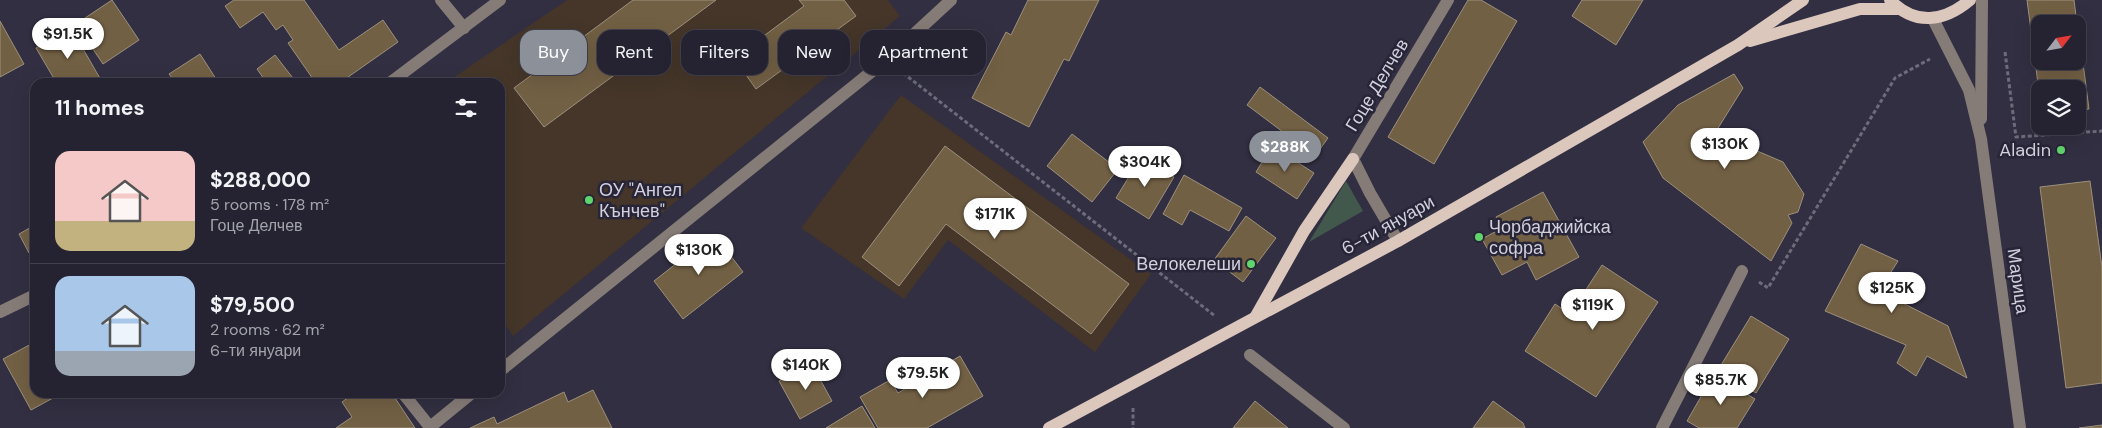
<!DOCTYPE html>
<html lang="en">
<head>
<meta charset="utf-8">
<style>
	:root { --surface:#252331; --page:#2d2b39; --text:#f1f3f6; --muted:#a3a4ab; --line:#42404d; --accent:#8c9099 }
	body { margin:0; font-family:"DM Sans",sans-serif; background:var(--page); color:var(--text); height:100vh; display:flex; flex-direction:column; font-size:19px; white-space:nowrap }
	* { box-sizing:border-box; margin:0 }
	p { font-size:16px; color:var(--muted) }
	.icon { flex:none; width:28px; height:28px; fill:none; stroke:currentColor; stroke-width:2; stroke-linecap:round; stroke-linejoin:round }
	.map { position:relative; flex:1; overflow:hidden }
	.panel { position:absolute; left:30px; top:78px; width:475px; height:320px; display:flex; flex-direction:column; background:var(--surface); border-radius:15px; box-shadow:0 5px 20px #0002,0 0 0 1px var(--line) }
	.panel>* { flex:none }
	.hud { position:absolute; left:520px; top:30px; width:475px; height:45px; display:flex; gap:10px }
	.needle { width:32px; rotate:59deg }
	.tools { position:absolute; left:2031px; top:15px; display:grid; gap:10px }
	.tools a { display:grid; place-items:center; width:55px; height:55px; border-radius:10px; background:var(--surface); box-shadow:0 5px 20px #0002,0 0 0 1px var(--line); font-size:25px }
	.price { position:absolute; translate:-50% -42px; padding:0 11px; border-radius:18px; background:#fff; color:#222; font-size:16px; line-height:32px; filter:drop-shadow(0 1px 2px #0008) }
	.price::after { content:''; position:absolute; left:50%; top:30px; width:15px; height:11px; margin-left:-8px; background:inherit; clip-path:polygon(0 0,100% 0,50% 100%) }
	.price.selected { background:var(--accent); color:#fff }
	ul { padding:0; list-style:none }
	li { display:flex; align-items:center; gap:15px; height:125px; padding:0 25px }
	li+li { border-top:1px solid var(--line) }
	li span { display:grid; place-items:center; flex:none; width:140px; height:100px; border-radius:15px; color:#555 }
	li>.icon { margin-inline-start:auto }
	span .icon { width:60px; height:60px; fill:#fffc; stroke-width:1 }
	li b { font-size:21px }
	h2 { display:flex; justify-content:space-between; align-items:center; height:60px; padding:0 25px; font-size:21px }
	.pill { padding:0 18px; border-radius:15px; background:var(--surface); box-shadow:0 5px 20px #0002,0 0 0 1px var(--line); font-size:18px; line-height:45px }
	.pill.selected { background:var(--accent); color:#fff }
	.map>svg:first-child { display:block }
	.education { fill:#453629 }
	.green { fill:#42584c }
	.building { fill:#726044; stroke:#9d907d }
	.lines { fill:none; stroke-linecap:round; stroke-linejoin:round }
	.path { stroke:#6d6c7b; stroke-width:3; stroke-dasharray:4 2.5; stroke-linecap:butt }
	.minor { stroke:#867c77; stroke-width:12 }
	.major { stroke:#dbc7bc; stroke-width:12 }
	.poi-dot { fill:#5fd56b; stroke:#272537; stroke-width:2 }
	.labels { text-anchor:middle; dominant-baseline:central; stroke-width:5; stroke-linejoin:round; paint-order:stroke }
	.street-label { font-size:18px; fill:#d1d0dc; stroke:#272537 }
	.poi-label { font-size:18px; fill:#d1d0dc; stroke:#272537; text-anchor:end }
</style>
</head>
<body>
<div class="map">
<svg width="2102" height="428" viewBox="0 0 2102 428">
	<rect width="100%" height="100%" fill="#312f41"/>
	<!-- education -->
	<g class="education">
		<path d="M 567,0 L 888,0 L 900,16 L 513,336 L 500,317 L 500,82 L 447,82 Z"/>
		<path d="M 901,95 L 1151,274 L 1095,352 L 948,240 L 904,299 L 801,228 Z"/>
	</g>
	<!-- green -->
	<path class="green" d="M 1346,181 L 1363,211 L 1309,242 Z"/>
	<!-- building -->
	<g class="building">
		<path d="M 112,0 L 139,40 L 103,64 L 76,24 Z"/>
		<path d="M 234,0 L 304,0 L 339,50 L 383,20 L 398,42 L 341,82 L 315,82 L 288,43 L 293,40 L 283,25 L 276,30 L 263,12 L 240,28 L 225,6 Z"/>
		<path d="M 633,0 L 716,0 L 544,127 L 514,88 Z"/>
		<path d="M 799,0 L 844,0 L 856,16 L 756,89 L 734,58 L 804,6 Z"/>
		<path d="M 1028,0 L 1099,0 L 1069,61 L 1064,59 L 1029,127 L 972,98 L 1006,32 L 1011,35 Z"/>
		<path d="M 1468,0 L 1481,0 L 1517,21 L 1434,164 L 1388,137 Z"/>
		<path d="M 1582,0 L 1643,0 L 1616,45 L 1572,16 Z"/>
		<path d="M 2027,0 L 2074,0 L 2077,24 L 2040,24 L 2040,61 L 2078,61 L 2078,25 L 2089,109 L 2078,111 L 2078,89 L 2040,89 L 2040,99 Z"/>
		<path d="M 0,21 L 24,64 L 0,77 Z"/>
		<path d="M 71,28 L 101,80 L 98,82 L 56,82 L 36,48 Z"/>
		<path d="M 200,54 L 218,82 L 175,82 L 169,74 Z"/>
		<path d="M 275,55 L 296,82 L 259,82 L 264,79 L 257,69 Z"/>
		<path d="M 1734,74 L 1743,88 L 1715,133 L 1783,162 L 1804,194 L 1798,212 L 1788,215 L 1792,223 L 1771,261 L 1663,178 L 1643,142 L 1678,105 Z"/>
		<path d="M 1260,87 L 1328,138 L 1315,156 L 1247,105 Z"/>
		<path d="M 1072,134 L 1118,169 L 1092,202 L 1047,166 Z"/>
		<path d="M 945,146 L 1129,284 L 1091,334 L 946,224 L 899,286 L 862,257 Z"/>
		<path d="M 1272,146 L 1314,173 L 1297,199 L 1256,172 Z"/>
		<path d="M 1141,157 L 1174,177 L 1149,219 L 1116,198 Z"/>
		<path d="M 1184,175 L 1242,208 L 1229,231 L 1190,210 L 1182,225 L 1163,214 Z"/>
		<path d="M 2090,181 L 2102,267 L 2102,383 L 2066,388 L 2040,187 Z"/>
		<path d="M 1543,192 L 1579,257 L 1536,280 L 1527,262 L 1502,275 L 1482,239 L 1502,228 L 1496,217 Z"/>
		<path d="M 1246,216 L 1276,238 L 1243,282 L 1214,260 Z"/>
		<path d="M 35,225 L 35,249 L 29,253 L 19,234 Z"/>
		<path d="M 714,234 L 743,272 L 683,319 L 654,281 Z"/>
		<path d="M 1861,244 L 1898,261 L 1879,291 L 1948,326 L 1967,378 L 1927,356 L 1916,376 L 1897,363 L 1906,345 L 1825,311 Z"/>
		<path d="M 1602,265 L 1658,302 L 1596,397 L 1525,351 L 1555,304 L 1570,314 Z"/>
		<path d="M 1751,316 L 1789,339 L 1756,393 L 1718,370 Z"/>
		<path d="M 35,342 L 35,392 L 64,392 L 31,410 L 3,359 Z"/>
		<path d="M 960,356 L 983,396 L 927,428 L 878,428 L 860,397 L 890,380 L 898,393 Z"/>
		<path d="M 811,363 L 832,401 L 800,419 L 779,381 Z"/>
		<path d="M 1714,374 L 1755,399 L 1737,428 L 1699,428 L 1687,421 Z"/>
		<path d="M 593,390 L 612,428 L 470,428 L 494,417 L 497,424 L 564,392 L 568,402 Z"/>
		<path d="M 356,392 L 391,392 L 415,428 L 336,428 L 352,417 L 342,402 Z"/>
		<path d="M 1255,401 L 1288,428 L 1233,428 Z"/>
		<path d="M 1493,401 L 1523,423 L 1525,428 L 1473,428 Z"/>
		<path d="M 862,406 L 875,428 L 826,428 Z"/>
		<path d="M 2102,425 L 2102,428 L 2079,428 Z"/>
	</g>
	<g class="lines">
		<!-- path -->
		<g class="path">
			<path d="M 2005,52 L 2016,137 L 2102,131"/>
			<path d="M 903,73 L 1215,316"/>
			<path d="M 1759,282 L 1768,288 L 1895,78 L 1930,59"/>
			<path d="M 1133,408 L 1133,428"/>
		</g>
		<!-- minor -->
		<g class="minor">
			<path d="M 441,0 L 464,28"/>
			<path d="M 1933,19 L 1969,90 L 1981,139 L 2020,428"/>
			<path d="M 391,82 L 500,0"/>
			<path d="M 1981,119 L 1982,0"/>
			<path d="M 1398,241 L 1370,193 L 1353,159 L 1448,0"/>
			<path d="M 0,312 L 35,295"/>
			<path d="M 1250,355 L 1344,428"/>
			<path d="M 500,371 L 886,60 L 951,0"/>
			<path d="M 402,392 L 430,427"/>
			<path d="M 429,428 L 473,392"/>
			<path d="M 1662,428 L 1742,271"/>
		</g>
		<!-- major -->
		<g class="major">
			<path d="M 1890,0 C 1915,26 1944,22 1970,0"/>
			<path d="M 1750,41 L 1860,9 L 1898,9"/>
			<path d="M 1256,316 L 1304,231 L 1353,159"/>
			<path d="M 1049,428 L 1398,241 L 1738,45 L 1803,0"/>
		</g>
	</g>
	<!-- markers -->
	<g class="poi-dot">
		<circle cx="2061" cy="150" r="5"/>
		<circle cx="589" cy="200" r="5"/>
		<circle cx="1479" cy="237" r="5"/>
		<circle cx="1251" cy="264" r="5"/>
	</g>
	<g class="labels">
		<!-- street labels -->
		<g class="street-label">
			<text transform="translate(1377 85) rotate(-59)">Гоце Делчев</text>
			<text transform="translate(1388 225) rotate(-29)">6-ти януари</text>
			<text transform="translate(2018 281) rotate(82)">Марица</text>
		</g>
		<!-- poi labels -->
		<g class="poi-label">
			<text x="2051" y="150">Aladin</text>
			<text x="599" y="190" text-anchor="start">ОУ "Ангел<tspan x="599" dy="21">Кънчев"</tspan></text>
			<text x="1489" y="227" text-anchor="start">Чорбаджийска<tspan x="1489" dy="21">софра</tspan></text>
			<text x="1241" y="264">Велокелеши</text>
		</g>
	</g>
</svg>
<div class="tools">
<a><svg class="needle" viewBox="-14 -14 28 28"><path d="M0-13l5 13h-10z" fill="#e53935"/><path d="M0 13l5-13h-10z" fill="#a3a4ab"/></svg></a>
<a><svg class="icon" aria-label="layers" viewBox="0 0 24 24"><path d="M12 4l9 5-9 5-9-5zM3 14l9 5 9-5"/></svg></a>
</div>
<b class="price" style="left:68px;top:60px">$91.5K</b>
<b class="price" style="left:1725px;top:170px">$130K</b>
<b class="price selected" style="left:1285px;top:173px">$288K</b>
<b class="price" style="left:1145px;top:188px">$304K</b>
<b class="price" style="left:995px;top:240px">$171K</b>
<b class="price" style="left:699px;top:276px">$130K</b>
<b class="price" style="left:1892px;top:314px">$125K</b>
<b class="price" style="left:1593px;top:331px">$119K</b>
<b class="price" style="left:806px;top:391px">$140K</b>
<b class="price" style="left:923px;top:399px">$79.5K</b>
<b class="price" style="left:1721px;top:406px">$85.7K</b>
<div class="hud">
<a class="pill selected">Buy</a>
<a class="pill">Rent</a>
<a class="pill">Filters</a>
<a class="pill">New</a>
<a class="pill">Apartment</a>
</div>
<section class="panel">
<h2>11 homes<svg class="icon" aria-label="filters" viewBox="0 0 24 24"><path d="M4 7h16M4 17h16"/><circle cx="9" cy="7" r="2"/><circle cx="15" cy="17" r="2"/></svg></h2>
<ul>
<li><span style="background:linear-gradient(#f6c9c9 70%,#c2b280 0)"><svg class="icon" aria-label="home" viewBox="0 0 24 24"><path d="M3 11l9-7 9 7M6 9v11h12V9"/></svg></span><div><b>$288,000</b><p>5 rooms · 178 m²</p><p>Гоце Делчев</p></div></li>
<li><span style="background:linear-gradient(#a9c7e8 75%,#9aa5b1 0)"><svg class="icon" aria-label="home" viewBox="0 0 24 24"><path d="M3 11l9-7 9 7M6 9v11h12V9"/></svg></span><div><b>$79,500</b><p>2 rooms · 62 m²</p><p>6-ти януари</p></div></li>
</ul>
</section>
</div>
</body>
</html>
